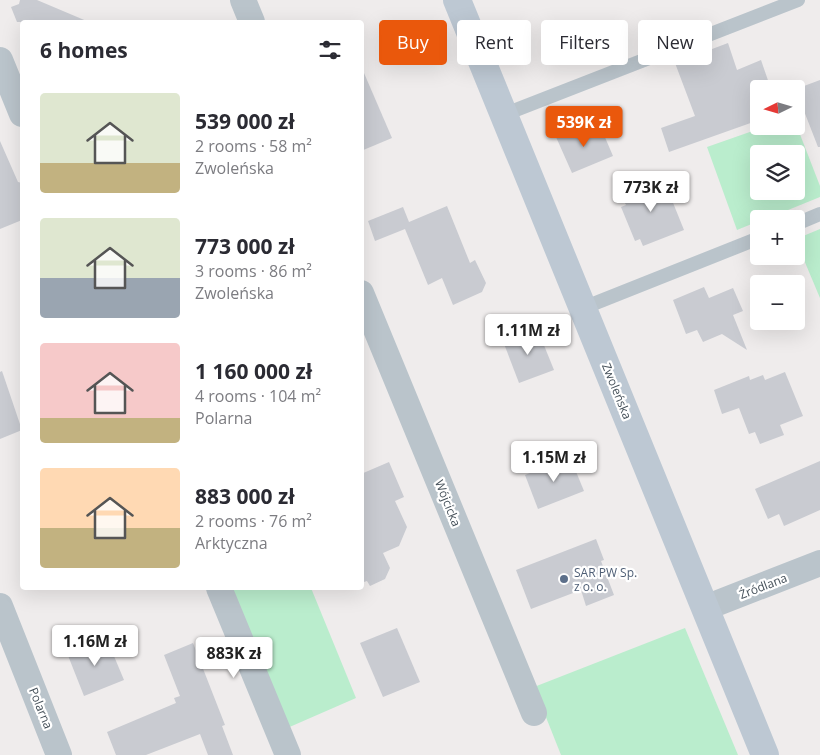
<!DOCTYPE html>
<html lang="en">
<head>
<meta charset="utf-8">
<style>
	:root { --surface:#fff; --page:#f7f7f7; --text:#2b2b33; --muted:#7c7c81; --accent:#ea580c }
	body { margin:0; font-family:"Open Sans",sans-serif; background:var(--page); color:var(--text); height:100vh; display:flex; flex-direction:column; font-size:19px; white-space:nowrap }
	* { box-sizing:border-box; margin:0 }
	p { font-size:16px; color:var(--muted) }
	.icon { flex:none; width:28px; height:28px; fill:none; stroke:currentColor; stroke-width:2; stroke-linecap:round; stroke-linejoin:round }
	.map { position:relative; flex:1; overflow:hidden }
	.panel { position:absolute; left:20px; top:20px; width:344px; height:570px; display:flex; flex-direction:column; background:var(--surface); border-radius:5px; box-shadow:0 5px 20px #0002 }
	.panel>* { flex:none }
	.hud { position:absolute; left:379px; top:20px; width:366px; height:45px; display:flex; gap:10px }
	.needle { width:32px; rotate:265deg }
	.buttons { position:absolute; left:750px; top:80px; display:grid; gap:10px }
	.buttons a { display:grid; place-items:center; width:55px; height:55px; border-radius:5px; background:var(--surface); box-shadow:0 5px 20px #0002; font-size:25px }
	.price { position:absolute; translate:-50% -42px; padding:0 11px; border-radius:5px; background:#fff; color:#222; font-size:16px; line-height:32px; filter:drop-shadow(0 1px 2px #0008) }
	.price::after { content:''; position:absolute; left:50%; top:30px; width:15px; height:11px; margin-left:-8px; background:inherit; clip-path:polygon(0 0,100% 0,50% 100%) }
	.price.current { background:var(--accent); color:#fff }
	ul { padding:0; list-style:none }
	li { display:flex; align-items:center; gap:15px; height:125px; padding:0 20px }
	li span { display:grid; place-items:center; flex:none; width:140px; height:100px; border-radius:5px; color:#555 }
	li>.icon { margin-inline-start:auto }
	span .icon { width:60px; height:60px; fill:#fffc; stroke-width:1 }
	li b { font-size:21px }
	h2 { display:flex; justify-content:space-between; align-items:center; height:60px; padding:0 20px; font-size:21px }
	.chip { padding:0 18px; border-radius:5px; background:var(--surface); box-shadow:0 5px 20px #0002; font-size:18px; line-height:45px }
	.chip.current { background:var(--accent); color:#fff }
	.map>svg:first-child { display:block }
	.green { fill:#baedcd; fill-rule:evenodd }
	.building { fill:#c9cbd1 }
	.lines { fill:none; stroke-linecap:round; stroke-linejoin:round }
	.lane { stroke:#bac4cb; stroke-width:14 }
	.street { stroke:#bac4cb; stroke-width:26 }
	.secondary { stroke:#bdc8d3; stroke-width:28 }
	.service-dot { fill:#5c6f8a; stroke:#fff; stroke-width:2 }
	.labels { text-anchor:middle; dominant-baseline:central; stroke-width:4.5; stroke-linejoin:round; paint-order:stroke }
	.street-label { font-size:12px; fill:#455059; stroke:#fff }
	.service-label { font-size:12px; fill:#4e5e75; stroke:#fff; text-anchor:start }
</style>
</head>
<body>
<div class="map">
<svg width="820" height="755" viewBox="0 0 820 755">
	<rect width="100%" height="100%" fill="#efecec"/>
	<!-- green -->
	<g class="green">
		<path d="M 796,124 L 820,186 L 820,197 L 766,219 L 759,219 L 759,221 L 737,230 L 707,147 L 767,126 L 796,126 ZM 759,154 L 796,154 L 796,191 L 759,191 Z"/>
		<path d="M 820,229 L 820,298 L 796,241 L 796,239 Z"/>
		<path d="M 227,588 L 311,588 L 356,698 L 285,729 Z"/>
		<path d="M 685,628 L 738,755 L 561,755 L 534,687 Z"/>
	</g>
	<!-- building -->
	<g class="building">
		<path d="M 20,0 L 37,0 L 89,22 L 17,22 L 11,7 L 19,4 Z"/>
		<path d="M 728,43 L 737,70 L 761,60 L 771,89 L 759,89 L 759,120 L 669,152 L 661,128 L 695,116 L 675,63 Z"/>
		<path d="M 361,66 L 392,138 L 361,151 Z"/>
		<path d="M 820,80 L 820,147 L 818,147 L 804,111 L 796,114 L 796,89 Z"/>
		<path d="M 589,123 L 596,138 L 604,135 L 613,156 L 572,173 L 556,137 Z"/>
		<path d="M 0,141 L 18,182 L 22,183 L 22,220 L 0,229 Z"/>
		<path d="M 663,178 L 684,230 L 643,246 L 640,239 L 635,241 L 621,207 L 626,205 L 621,195 Z"/>
		<path d="M 447,206 L 470,263 L 475,260 L 486,283 L 482,292 L 453,305 L 442,278 L 428,285 L 405,229 L 375,241 L 368,221 L 403,207 L 409,222 Z"/>
		<path d="M 704,287 L 709,298 L 733,288 L 743,311 L 733,315 L 747,350 L 722,334 L 703,342 L 697,330 L 686,334 L 673,300 Z"/>
		<path d="M 537,328 L 554,370 L 519,383 L 503,341 Z"/>
		<path d="M 2,371 L 22,430 L 0,439 L 0,372 Z"/>
		<path d="M 785,372 L 803,416 L 780,425 L 784,435 L 760,444 L 755,432 L 749,434 L 739,408 L 722,414 L 714,390 L 749,376 L 750,380 L 763,375 L 765,380 Z"/>
		<path d="M 570,457 L 584,491 L 538,509 L 525,475 Z"/>
		<path d="M 820,461 L 820,510 L 784,526 L 779,514 L 768,519 L 755,489 Z"/>
		<path d="M 389,462 L 404,497 L 395,501 L 407,527 L 399,546 L 383,553 L 390,568 L 385,579 L 370,586 L 367,581 L 361,583 L 361,474 Z"/>
		<path d="M 596,539 L 604,560 L 601,561 L 614,595 L 586,606 L 581,590 L 531,609 L 516,570 Z"/>
		<path d="M 397,628 L 420,682 L 383,697 L 360,643 Z"/>
		<path d="M 104,638 L 109,650 L 111,649 L 124,680 L 84,696 L 67,653 Z"/>
		<path d="M 193,643 L 225,725 L 222,726 L 233,755 L 208,755 L 200,734 L 146,755 L 116,755 L 107,732 L 176,703 L 174,698 L 180,696 L 164,655 Z"/>
	</g>
	<g class="lines">
		<!-- lane -->
		<g class="lane">
			<path d="M 503,115 L 798,0"/>
			<path d="M 796,224 L 820,214"/>
			<path d="M 583,308 L 759,238"/>
		</g>
		<!-- street -->
		<g class="street">
			<path d="M 243,0 L 252,22"/>
			<path d="M 0,60 L 22,114"/>
			<path d="M 361,293 L 534,713"/>
			<path d="M 219,588 L 288,755"/>
			<path d="M 0,606 L 59,755"/>
			<path d="M 705,608 L 820,563"/>
		</g>
		<!-- secondary -->
		<path class="secondary" d="M 457,0 L 765,755"/>
	</g>
	<!-- markers -->
	<circle class="service-dot" cx="564" cy="579" r="5"/>
	<g class="labels">
		<!-- street labels -->
		<g class="street-label">
			<text transform="translate(617 391) rotate(68)">Zwoleńska</text>
			<text transform="translate(448 503) rotate(68)">Wójcicka</text>
			<text transform="translate(763 586) rotate(-21)">Źródlana</text>
			<text transform="translate(41 708) rotate(68)">Polarna</text>
		</g>
		<!-- service labels -->
		<g class="service-label">
			<text x="574" y="572">SAR PW Sp.<tspan x="574" dy="14">z o. o.</tspan></text>
		</g>
	</g>
</svg>
<div class="buttons">
<a><svg class="needle" viewBox="-14 -14 28 28"><path d="M0-13l5 13h-10z" fill="#e53935"/><path d="M0 13l5-13h-10z" fill="#7c7c81"/></svg></a>
<a><svg class="icon" aria-label="layers" viewBox="0 0 24 24"><path d="M12 4l9 5-9 5-9-5zM3 14l9 5 9-5"/></svg></a>
<a>+</a>
<a>−</a>
</div>
<b class="price current" style="left:584px;top:148px">539K zł</b>
<b class="price" style="left:651px;top:213px">773K zł</b>
<b class="price" style="left:528px;top:356px">1.11M zł</b>
<b class="price" style="left:554px;top:483px">1.15M zł</b>
<b class="price" style="left:95px;top:667px">1.16M zł</b>
<b class="price" style="left:234px;top:679px">883K zł</b>
<div class="hud">
<a class="chip current">Buy</a>
<a class="chip">Rent</a>
<a class="chip">Filters</a>
<a class="chip">New</a>
</div>
<section class="panel">
<h2>6 homes<svg class="icon" aria-label="filters" viewBox="0 0 24 24"><path d="M4 7h16M4 17h16"/><circle cx="9" cy="7" r="2"/><circle cx="15" cy="17" r="2"/></svg></h2>
<ul>
<li><span style="background:linear-gradient(#dfe7d0 70%,#c2b280 0)"><svg class="icon" aria-label="home" viewBox="0 0 24 24"><path d="M3 11l9-7 9 7M6 9v11h12V9"/></svg></span><div><b>539 000 zł</b><p>2 rooms · 58 m²</p><p>Zwoleńska</p></div></li>
<li><span style="background:linear-gradient(#dfe7d0 60%,#9aa5b1 0)"><svg class="icon" aria-label="home" viewBox="0 0 24 24"><path d="M3 11l9-7 9 7M6 9v11h12V9"/></svg></span><div><b>773 000 zł</b><p>3 rooms · 86 m²</p><p>Zwoleńska</p></div></li>
<li><span style="background:linear-gradient(#f6c9c9 75%,#c2b280 0)"><svg class="icon" aria-label="home" viewBox="0 0 24 24"><path d="M3 11l9-7 9 7M6 9v11h12V9"/></svg></span><div><b>1 160 000 zł</b><p>4 rooms · 104 m²</p><p>Polarna</p></div></li>
<li><span style="background:linear-gradient(#ffd9b3 60%,#c2b280 0)"><svg class="icon" aria-label="home" viewBox="0 0 24 24"><path d="M3 11l9-7 9 7M6 9v11h12V9"/></svg></span><div><b>883 000 zł</b><p>2 rooms · 76 m²</p><p>Arktyczna</p></div></li>
</ul>
</section>
</div>
</body>
</html>
